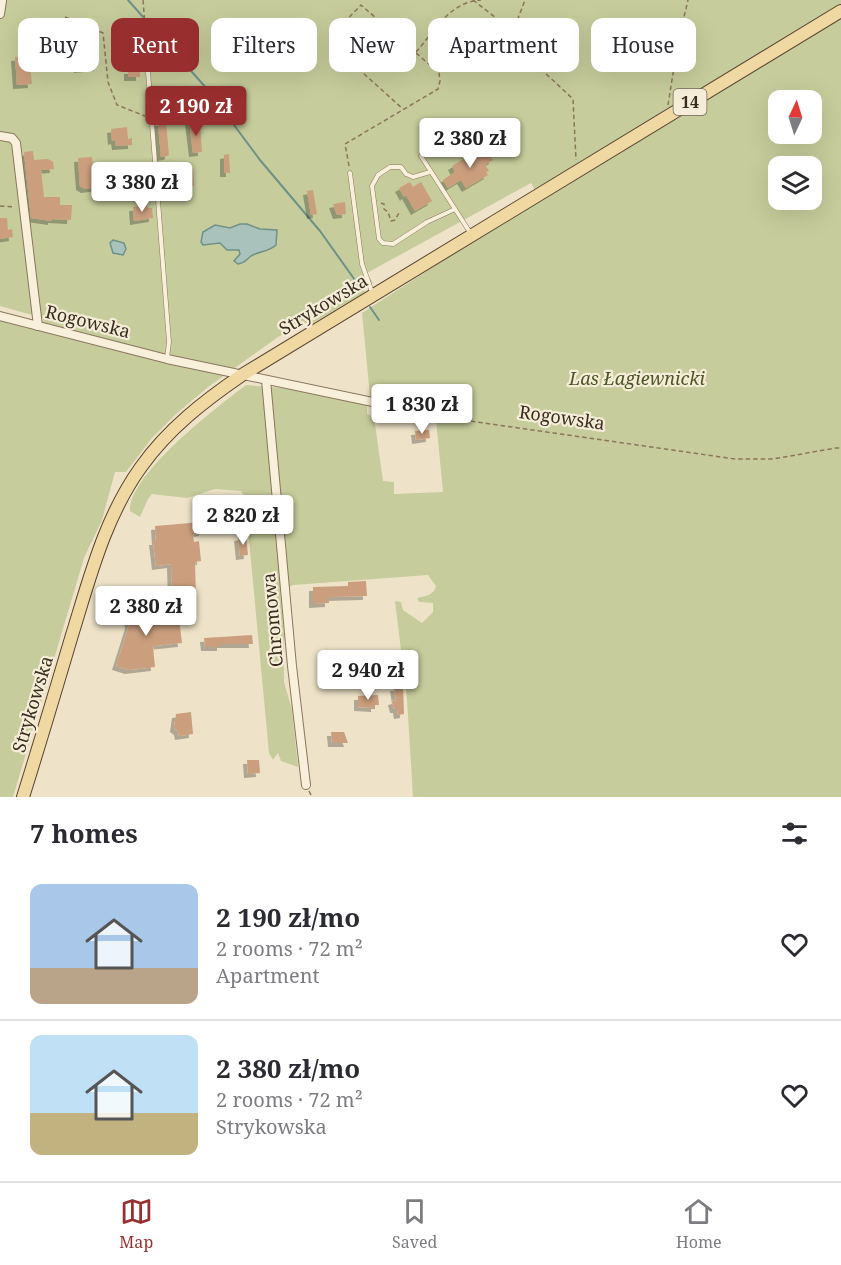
<!DOCTYPE html>
<html lang="en">
<head>
<meta charset="utf-8">
<style>
	:root { --surface:#fff; --page:#f2f2f3; --text:#2b2b33; --muted:#7c7c81; --line:#e1e1e2; --accent:#982e2e }
	body { margin:0; font-family:"Noto Serif",serif; background:var(--page); color:var(--text); height:100vh; display:flex; flex-direction:column; font-size:22px; white-space:nowrap }
	* { box-sizing:border-box; margin:0 }
	p { font-size:20px; color:var(--muted) }
	.icon { flex:none; width:33px; height:33px; fill:none; stroke:currentColor; stroke-width:2; stroke-linecap:round; stroke-linejoin:round }
	.map { position:relative; height:797px; overflow:hidden }
	.panel { display:flex; flex-direction:column; background:var(--surface); flex:1 }
	.panel>* { flex:none }
	.top-card { position:absolute; left:18px; top:18px; width:806px; height:54px; display:flex; gap:12px }
	.needle { width:39px; rotate:4deg }
	.tools { position:absolute; left:768px; top:90px; display:grid; gap:12px }
	.tools a { display:grid; place-items:center; width:54px; height:54px; border-radius:12px; background:var(--surface); box-shadow:0 6px 24px #0002; font-size:30px }
	.price { position:absolute; translate:-50% -51px; padding:0 14px; border-radius:6px; background:#fff; color:#222; font-size:20px; line-height:39px; filter:drop-shadow(0 2px 3px #0008) }
	.price::after { content:''; position:absolute; left:50%; top:36px; width:18px; height:14px; margin-left:-9px; background:inherit; clip-path:polygon(0 0,100% 0,50% 100%) }
	.price.selected { background:var(--accent); color:#fff }
	ul { padding:0; list-style:none }
	li { display:flex; align-items:center; gap:18px; height:150px; padding:0 30px }
	li+li { border-top:2px solid var(--line) }
	li span { display:grid; place-items:center; flex:none; width:168px; height:120px; border-radius:12px; color:#555 }
	li>.icon { margin-inline-start:auto }
	span .icon { width:72px; height:72px; fill:#fffc; stroke-width:1 }
	li b { font-size:26px }
	h2 { display:flex; justify-content:space-between; align-items:center; height:72px; padding:0 30px; font-size:26px }
	.pill { padding:0 21px; border-radius:12px; background:var(--surface); box-shadow:0 6px 24px #0002; font-size:21px; line-height:54px }
	.pill.selected { background:var(--accent); color:#fff }
	.menu { display:flex; justify-content:space-around; align-items:center; height:84px; border-top:2px solid var(--line); background:var(--surface); font-size:16px; color:var(--muted) }
	.menu a { display:grid; justify-items:center; gap:3px }
	.menu .selected { color:var(--accent) }
	.map>svg:first-child { display:block }
	.green { fill:#c6cc9b; fill-rule:evenodd }
	.water { fill:#a9c2bb; stroke:#6f9188; stroke-width:1.5 }
	.lines { fill:none; stroke-linecap:round; stroke-linejoin:round }
	.stream { stroke:#6f9188; stroke-width:2 }
	.building { fill:#cb9f7e; filter:url(#shadow) }
	.service-casing { stroke:#8a755d; stroke-width:5 }
	.minor-casing { stroke:#8a755d; stroke-width:10 }
	.primary-casing { stroke:#584331; stroke-width:14 }
	.path { stroke:#8a755d; stroke-width:1.5; stroke-dasharray:4.5 3; stroke-linecap:butt }
	.service { stroke:#f8f0db; stroke-width:4 }
	.minor { stroke:#f8f0db; stroke-width:8 }
	.primary { stroke:#efd8a1; stroke-width:12 }
	.labels { text-anchor:middle; dominant-baseline:central; stroke-width:4.5; stroke-linejoin:round; paint-order:stroke }
	.shield { fill:#f5edd7; stroke:#726757; stroke-width:1.5 }
	.shield-label { font-size:16px; font-weight:bold; fill:#3a2d20 }
	.street-label { font-size:18px; fill:#3a2d20; stroke:#f5edd7 }
	.park-label { font-size:18px; font-style:italic; fill:#4a5627; stroke:#f5edd7 }
</style>
</head>
<body>
<div class="map">
<svg width="841" height="797" viewBox="0 0 841 797">
	<defs>
		<filter id="shadow"><feDropShadow dx="-4" dy="4" stdDeviation="0" flood-color="#0004"/></filter>
	</defs>
	<rect width="100%" height="100%" fill="#eee3c8"/>
	<!-- green -->
	<path class="green" d="M 0,0 L 841,0 L 841,797 L 413,797 L 407,699 L 395,601 L 401,602 L 403,610 L 422,623 L 433,612 L 433,603 L 419,602 L 417,598 C 426,596 434,595 436,586 L 428,575 L 293,585 L 280,592 L 284,636 L 284,682 L 292,710 L 298,767 L 281,761 L 278,753 L 273,760 L 269,753 L 245,497 L 241,491 L 215,489 L 187,498 L 152,494 L 148,499 L 140,517 L 130,511 C 129,474 217,407 246,385 L 283,388 L 367,404 L 367,414 L 374,417 L 383,481 L 394,482 L 394,494 L 443,492 L 435,409 L 370,396 L 362,313 L 540,198 L 531,183 L 367,273 L 373,283 L 363,289 L 365,292 L 313,323 L 305,323 L 278,337 L 208,387 L 176,414 L 152,438 L 126,472 L 115,472 L 102,520 L 84,558 L 13,797 L 0,797 L 0,320 L 45,331 L 43,318 L 0,306 ZM 684,98 L 702,104 L 676,120 L 658,114 ZM 778,100 L 812,100 L 812,134 L 778,134 ZM 778,166 L 812,166 L 812,200 L 778,200 Z"/>
	<!-- water -->
	<g class="water">
		<path d="M 240,224 L 247,224 L 260,229 L 277,230 L 276,245 C 269,252 259,251 251,256 C 246,260 245,263 238,264 L 234,261 L 240,254 L 239,250 L 227,250 L 220,243 L 203,245 L 201,242 L 203,232 L 215,225 L 230,228 Z"/>
		<path d="M 113,240 L 124,243 L 126,249 L 123,255 L 113,253 L 110,243 Z"/>
	</g>
	<g class="lines">
		<!-- stream -->
		<g class="stream">
			<path d="M 128,0 L 208,90 L 260,160 L 320,231 L 362,290"/>
			<path d="M 370,307 L 379,320"/>
		</g>
	</g>
	<!-- building -->
	<g class="building">
		<path d="M 86,53 L 86,56 L 96,55 L 98,67 L 78,69 L 76,54 Z"/>
		<path d="M 29,56 L 32,84 L 17,85 L 15,57 Z"/>
		<rect x="128" y="70" width="12" height="7"/>
		<path d="M 170,100 L 176,100 L 177,114 L 171,115 Z"/>
		<path d="M 189,120 L 200,124 L 202,152 L 193,153 Z"/>
		<path d="M 158,122 L 166,122 L 169,155 L 167,156 L 161,157 Z"/>
		<path d="M 127,127 L 128,139 L 132,138 L 132,145 L 116,146 L 115,140 L 112,141 L 111,129 Z"/>
		<path d="M 484,146 L 493,160 L 485,165 L 489,171 L 486,172 L 488,175 L 466,188 L 461,180 L 448,188 L 443,180 L 455,172 L 452,166 Z"/>
		<path d="M 33,151 L 34,160 L 48,159 L 53,162 L 54,169 L 41,170 L 44,197 L 60,197 L 60,205 L 72,205 L 71,220 L 52,219 L 52,221 L 31,218 L 24,152 Z"/>
		<path d="M 229,154 L 230,173 L 224,173 L 224,155 Z"/>
		<path d="M 92,157 L 94,179 L 109,177 L 110,190 L 108,191 L 109,197 L 102,197 L 101,187 L 85,189 L 80,186 L 78,158 Z"/>
		<path d="M 139,165 L 140,180 L 128,181 L 126,166 Z"/>
		<path d="M 193,168 L 194,186 L 182,186 L 177,181 L 176,174 L 187,173 L 187,169 Z"/>
		<path d="M 410,182 L 413,187 L 421,182 L 432,201 L 415,211 L 406,195 L 404,197 L 399,188 Z"/>
		<path d="M 313,190 L 317,214 L 311,215 L 307,191 Z"/>
		<path d="M 345,202 L 346,214 L 337,215 L 333,204 Z"/>
		<path d="M 147,206 L 148,208 L 152,208 L 153,218 L 134,221 L 133,207 Z"/>
		<path d="M 0,218 L 7,218 L 8,230 L 12,229 L 13,237 L 0,239 Z"/>
		<path d="M 429,430 L 430,438 L 416,440 L 415,431 Z"/>
		<path d="M 255,517 L 255,521 L 235,525 L 234,518 Z"/>
		<path d="M 202,522 L 203,532 L 193,534 L 194,542 L 199,541 L 201,561 L 195,562 L 196,596 L 172,597 L 171,564 L 156,566 L 153,541 L 156,541 L 155,526 Z"/>
		<path d="M 246,536 L 248,555 L 240,556 L 238,537 Z"/>
		<path d="M 366,581 L 367,596 L 329,597 L 329,603 L 313,604 L 313,587 L 348,586 L 348,582 Z"/>
		<path d="M 148,600 L 151,622 L 179,618 L 182,643 L 153,646 L 155,667 L 129,670 L 116,666 L 129,625 L 126,602 Z"/>
		<path d="M 252,635 L 253,644 L 221,644 L 221,647 L 205,647 L 204,638 Z"/>
		<path d="M 375,662 L 375,666 L 379,666 L 380,674 L 370,675 L 369,663 Z"/>
		<path d="M 403,686 L 404,714 L 398,715 L 397,709 L 394,709 L 392,701 L 396,700 L 394,687 Z"/>
		<path d="M 378,695 L 379,705 L 375,705 L 375,708 L 358,707 L 358,696 Z"/>
		<path d="M 191,712 L 193,734 L 179,736 L 178,731 L 174,728 L 176,714 Z"/>
		<path d="M 331,732 L 344,732 L 348,743 L 332,743 Z"/>
		<path d="M 247,760 L 259,760 L 260,773 L 248,774 Z"/>
	</g>
	<g class="lines">
		<defs>
			<g id="service">
				<path d="M 148,72 L 169,342 L 167,358"/>
				<path d="M 430,172 L 413,177 L 406,174 L 401,167 L 390,167 L 378,175 L 372,186 L 379,239 L 383,243 L 393,244 L 427,222 L 455,209"/>
				<path d="M 350,173 L 362,264 L 373,295"/>
				<path d="M 471,234 L 421,156 L 474,125"/>
			</g>
			<g id="minor">
				<path d="M 0,14 L 2,1"/>
				<path d="M 0,136 L 12,138 L 16,143 L 38,326"/>
				<path d="M 0,316 L 167,359 L 449,418"/>
				<path d="M 266,380 L 292,666 L 306,785"/>
			</g>
			<path id="primary" d="M 23,797 C 40,743 56,689 72,635 C 90,577 105,517 141,467 C 168,429 204,401 242,375 L 841,11"/>
		</defs>
		<!-- service casing -->
		<use href="#service" class="service-casing"/>
		<!-- minor casing -->
		<use href="#minor" class="minor-casing"/>
		<!-- primary casing -->
		<use href="#primary" class="primary-casing"/>
		<!-- path -->
		<g class="path">
			<path d="M 143,0 L 148,65"/>
			<path d="M 473,0 L 500,21 L 513,43 L 573,99 L 576,160"/>
			<path d="M 65,17 L 103,33 L 108,82 L 117,105 L 145,116"/>
			<path d="M 513,42 L 517,21 L 525,0"/>
			<path d="M 416,52 C 435,31 449,2 481,0"/>
			<path d="M 668,105 L 678,42 L 688,0"/>
			<path d="M 349,166 L 345,144 L 438,89 L 440,81 L 439,73 L 361,5 L 331,36 L 333,46 L 403,109"/>
			<path d="M 381,203 L 384,204 L 384,209 L 388,212 L 391,221 L 395,220 L 400,211"/>
			<path d="M 0,206 L 14,207"/>
			<path d="M 456,419 L 735,459 L 773,459 L 836,448 L 841,448"/>
			<path d="M 309,791 L 312,797"/>
		</g>
		<!-- service -->
		<use href="#service" class="service"/>
		<!-- minor -->
		<use href="#minor" class="minor"/>
		<!-- primary -->
		<use href="#primary" class="primary"/>
	</g>
	<g class="labels">
		<!-- shield labels -->
		<rect class="shield" x="673.5" y="89" width="33" height="26" rx="4.5"/>
		<g class="shield-label">
			<text x="690" y="102">14</text>
		</g>
		<!-- street labels -->
		<g class="street-label">
			<text transform="translate(323 304) rotate(-31)">Strykowska</text>
			<text transform="translate(88 321) rotate(14)">Rogowska</text>
			<text transform="translate(562 417) rotate(8)">Rogowska</text>
			<text transform="translate(272 620) rotate(-95)">Chromowa</text>
			<text transform="translate(32 704) rotate(-73)">Strykowska</text>
		</g>
		<!-- park labels -->
		<g class="park-label">
			<text x="637" y="378">Las Łagiewnicki</text>
		</g>
	</g>
</svg>
<div class="tools">
<a><svg class="needle" viewBox="-14 -14 28 28"><path d="M0-13l5 13h-10z" fill="#e53935"/><path d="M0 13l5-13h-10z" fill="#7c7c81"/></svg></a>
<a><svg class="icon" aria-label="layers" viewBox="0 0 24 24"><path d="M12 4l9 5-9 5-9-5zM3 14l9 5 9-5"/></svg></a>
</div>
<b class="price selected" style="left:196px;top:137px">2 190 zł</b>
<b class="price" style="left:470px;top:169px">2 380 zł</b>
<b class="price" style="left:142px;top:213px">3 380 zł</b>
<b class="price" style="left:422px;top:435px">1 830 zł</b>
<b class="price" style="left:243px;top:546px">2 820 zł</b>
<b class="price" style="left:146px;top:637px">2 380 zł</b>
<b class="price" style="left:368px;top:701px">2 940 zł</b>
<div class="top-card">
<a class="pill">Buy</a>
<a class="pill selected">Rent</a>
<a class="pill">Filters</a>
<a class="pill">New</a>
<a class="pill">Apartment</a>
<a class="pill">House</a>
</div>
</div>
<section class="panel">
<h2>7 homes<svg class="icon" aria-label="filters" viewBox="0 0 24 24"><path d="M4 7h16M4 17h16"/><circle cx="9" cy="7" r="2"/><circle cx="15" cy="17" r="2"/></svg></h2>
<ul>
<li><span style="background:linear-gradient(#a9c7e8 70%,#b9a48a 0)"><svg class="icon" aria-label="home" viewBox="0 0 24 24"><path d="M3 11l9-7 9 7M6 9v11h12V9"/></svg></span><div><b>2 190 zł/mo</b><p>2 rooms · 72 m²</p><p>Apartment</p></div><svg class="icon" aria-label="heart" viewBox="0 0 24 24"><path d="M12 20l-8-8c-3-5 5-10 8-4 3-6 11-1 8 4z"/></svg></li>
<li><span style="background:linear-gradient(#bfe0f5 65%,#c2b280 0)"><svg class="icon" aria-label="home" viewBox="0 0 24 24"><path d="M3 11l9-7 9 7M6 9v11h12V9"/></svg></span><div><b>2 380 zł/mo</b><p>2 rooms · 72 m²</p><p>Strykowska</p></div><svg class="icon" aria-label="heart" viewBox="0 0 24 24"><path d="M12 20l-8-8c-3-5 5-10 8-4 3-6 11-1 8 4z"/></svg></li>
</ul>
</section>
<nav class="menu">
<a class="selected"><svg class="icon" aria-label="map" viewBox="0 0 24 24"><path d="M3 6l6-2 6 2 6-2v14l-6 2-6-2-6 2zM9 4v14M15 6v14"/></svg>Map</a>
<a><svg class="icon" aria-label="saved" viewBox="0 0 24 24"><path d="M7 4h10v16l-5-4-5 4z"/></svg>Saved</a>
<a><svg class="icon" aria-label="home" viewBox="0 0 24 24"><path d="M3 11l9-7 9 7M6 9v11h12V9"/></svg>Home</a>
</nav>
</body>
</html>
